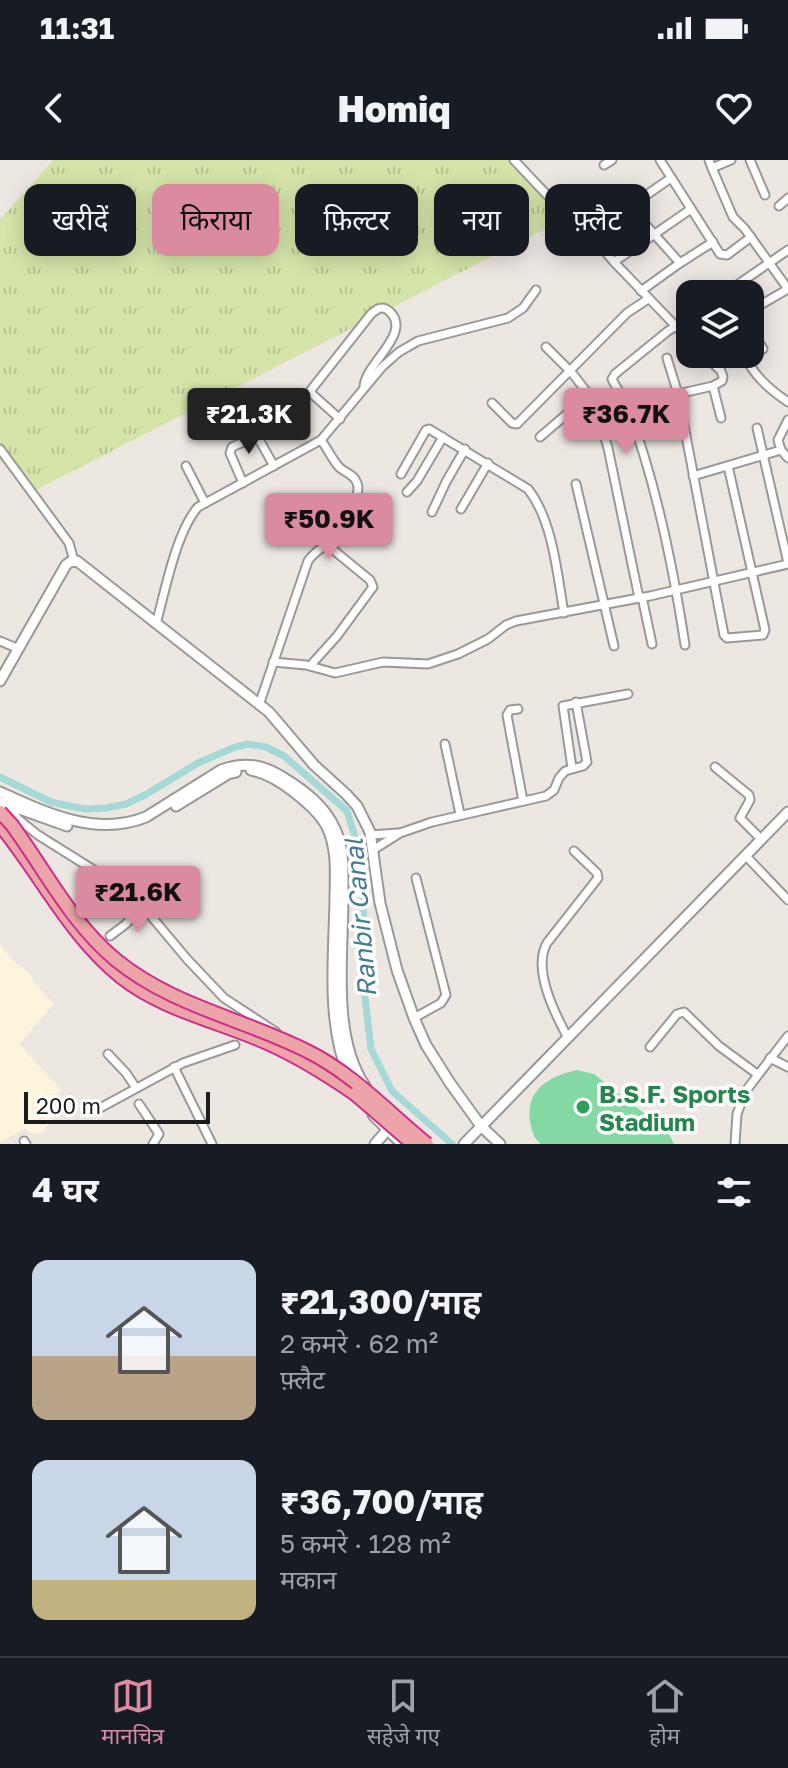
<!DOCTYPE html>
<html lang="hi">
<head>
<meta charset="utf-8">
<style>
	:root { --surface:#171b24; --page:#242831; --text:#f1f3f6; --muted:#9ea1a6; --line:#363941; --accent:#da8ba0 }
	body { margin:0; font-family:"Golos Text","Noto Sans Devanagari",sans-serif; background:var(--page); color:var(--text); height:100vh; display:flex; flex-direction:column; font-size:30px; white-space:nowrap }
	* { box-sizing:border-box; margin:0 }
	p { font-size:26px; color:var(--muted) }
	.icon { flex:none; width:44px; height:44px; fill:none; stroke:currentColor; stroke-width:2; stroke-linecap:round; stroke-linejoin:round }
	.map { position:relative; height:984px; overflow:hidden }
	.drawer { display:flex; flex-direction:column; background:var(--surface); flex:1 }
	.drawer>* { flex:none }
	.top-card { position:absolute; left:24px; top:24px; width:740px; height:72px; display:flex; gap:16px }
	.fabs { position:absolute; left:676px; top:120px; display:grid; gap:16px }
	.fabs a { display:grid; place-items:center; width:88px; height:88px; border-radius:16px; background:var(--surface); box-shadow:0 4px 20px #0003; font-size:40px }
	.scale { position:absolute; left:24px; bottom:20px; width:186px; box-sizing:border-box; padding-left:8px; border:4px solid #1c1c1c; border-top:0; font-size:22px; line-height:28px; white-space:nowrap; color:#1c1c1c; -webkit-text-stroke:6px #fff; paint-order:stroke }
	.price { position:absolute; translate:-50% -68px; padding:0 18px; border-radius:8px; background:var(--accent); color:#111; font-size:26px; line-height:52px; filter:drop-shadow(0 2px 4px #0008) }
	.price::after { content:''; position:absolute; left:50%; top:48px; width:24px; height:18px; margin-left:-12px; background:inherit; clip-path:polygon(0 0,100% 0,50% 100%) }
	.price.on { background:#222; color:#fff }
	ul { padding:0; list-style:none }
	li { display:flex; align-items:center; gap:24px; height:200px; padding:0 32px }
	li span { display:grid; place-items:center; flex:none; width:224px; height:160px; border-radius:16px; color:#555 }
	li>.icon { margin-inline-start:auto }
	span .icon { width:96px; height:96px; fill:#fffc; stroke-width:1 }
	li b { font-size:34px }
	h2 { display:flex; justify-content:space-between; align-items:center; height:96px; padding:0 32px; font-size:34px }
	.tag { padding:0 28px; border-radius:16px; background:var(--surface); box-shadow:0 4px 20px #0003; font-size:28px; line-height:72px }
	.tag.on { background:var(--accent); color:#111 }
	.status { display:flex; justify-content:space-between; align-items:center; height:56px; padding:0 40px; background:var(--surface); direction:ltr }
	.status svg { height:22px; fill:currentColor }
	header { display:flex; justify-content:space-between; align-items:center; height:104px; padding:0 32px; background:var(--surface); font-size:36px; font-weight:800 }
	.dock { display:flex; justify-content:space-around; align-items:center; height:112px; border-top:2px solid var(--line); background:var(--surface); font-size:22px; color:var(--muted) }
	.dock a { display:grid; justify-items:center; gap:4px }
	.dock .on { color:var(--accent) }
	.map>svg:first-child { display:block }
	.education { fill:#fdf5db }
	.grass { fill:url(#grass-tufts) }
	.pitch { fill:#84d8a3 }
	.lines { fill:none; stroke-linecap:round; stroke-linejoin:round }
	.canal { stroke:#a4d9d7; stroke-width:7 }
	.minor-casing { stroke:#999; stroke-width:11 }
	.tertiary-casing { stroke:#999; stroke-width:13 }
	.trunk-casing { stroke:#cd2d8b; stroke-width:16 }
	.minor { stroke:#fff; stroke-width:7 }
	.tertiary { stroke:#fff; stroke-width:9 }
	.trunk { stroke:#eca4a8; stroke-width:12 }
	.trunk-bridge-casing { stroke:#cd2d8b; stroke-width:16; stroke-linecap:butt }
	.trunk-bridge { stroke:#eca4a8; stroke-width:12 }
	.leisure-dot { fill:#2e9e5b; stroke:#fff; stroke-width:3 }
	.labels { text-anchor:middle; dominant-baseline:central; stroke-width:7; stroke-linejoin:round; paint-order:stroke }
	.leisure-label { font-size:24px; font-weight:bold; fill:#27864d; stroke:#fff; text-anchor:start }
	.water-label { font-size:26px; font-style:italic; fill:#457c90; stroke:#fff }
</style>
</head>
<body>
<div class="status"><b>11:31</b><svg viewBox="0 0 49 12"><path d="M0 12V9h3v3zM5 12V6h3v6zM10 12V3h3v9zM15 12V0h3v12zM26 1h20v11H26zM47 4h2v5h-2z"/></svg></div>
<header><svg class="icon" aria-label="back" viewBox="0 0 24 24"><path d="M15 5l-7 7 7 7"/></svg>Homiq<svg class="icon" aria-label="heart" viewBox="0 0 24 24"><path d="M12 20l-8-8c-3-5 5-10 8-4 3-6 11-1 8 4z"/></svg></header>
<div class="map">
<svg width="788" height="984" viewBox="0 0 788 984">
	<defs>
		<pattern id="grass-tufts" width="24" height="20" patternUnits="userSpaceOnUse" patternTransform="scale(2)"><rect width="24" height="20" fill="#d5e5aa"/><path d="M3 7l-1-3M5 7V3M7 7l1-3M15 17l-1-3M17 17v-4M19 17l1-3" fill="none" stroke="#b6c492"/></pattern>
	</defs>
	<rect width="100%" height="100%" fill="#ede7e2"/>
	<!-- education -->
	<path class="education" d="M 0,785 L 16,803 L 29,813 L 36,825 L 54,844 L 19,884 L 60,929 L 60,932 L 53,935 L 51,945 L 55,956 L 41,974 L 30,973 L 25,969 L 0,982 Z"/>
	<!-- grass -->
	<path class="grass" d="M 53,0 L 509,0 L 559,50 L 559,62 L 34,331 L 0,301 L 0,60 Z"/>
	<!-- pitch -->
	<path class="pitch" d="M 577,910 L 594,914 L 668,972 L 674,984 L 541,984 C 533,978 532,971 530,962 C 525,930 549,916 577,910 Z"/>
	<g class="lines">
		<!-- canal -->
		<path class="canal" d="M 0,617 L 51,642 L 85,649 L 106,648 L 126,644 L 145,635 L 198,603 L 235,587 L 248,584 L 266,587 L 284,596 L 347,651 L 359,690 L 363,740 L 365,838 L 371,889 L 392,931 L 452,984"/>
		<defs>
			<g id="minor">
				<path d="M 514,0 L 564,53 L 575,56 L 614,102 L 690,181"/>
				<path d="M 660,0 L 720,94 L 727,95 L 751,77"/>
				<path d="M 709,0 L 712,8 L 731,0"/>
				<path d="M 750,0 L 765,35"/>
				<path d="M 604,5 L 612,0"/>
				<path d="M 712,8 L 733,57 L 745,69 L 788,129"/>
				<path d="M 629,46 L 680,103 L 713,82"/>
				<path d="M 779,46 L 788,38"/>
				<path d="M 590,74 L 671,18"/>
				<path d="M 614,102 L 691,49"/>
				<path d="M 641,131 L 680,103"/>
				<path d="M 724,134 L 788,90"/>
				<path d="M 750,151 L 788,129"/>
				<path d="M 750,168 L 763,189"/>
				<path d="M 546,187 L 572,213 L 589,235 L 596,248 L 608,288 L 639,438"/>
				<path d="M 744,194 C 753,215 769,229 788,242"/>
				<path d="M 667,198 L 678,234 L 724,475 L 727,478 L 763,475 L 765,470 L 728,306"/>
				<path d="M 713,226 L 721,258"/>
				<path d="M 660,238 L 713,226 L 722,221 L 723,217 L 721,211 L 703,194"/>
				<path d="M 492,243 L 512,263 L 517,264 L 627,153 L 648,139"/>
				<path d="M 340,259 L 312,234 L 311,230 L 371,154 C 377,149 382,145 389,151 C 414,173 364,204 364,227"/>
				<path d="M 788,260 L 778,280 L 781,290 L 788,298"/>
				<path d="M 757,268 L 788,403"/>
				<path d="M 540,277 L 589,235"/>
				<path d="M 0,289 L 69,383 L 74,401"/>
				<path d="M 186,306 L 205,343"/>
				<path d="M 401,314 L 426,270 L 429,269 L 528,329 C 553,361 557,413 564,453"/>
				<path d="M 693,316 L 781,290"/>
				<path d="M 243,323 L 230,293 L 232,287 L 257,276 L 274,306"/>
				<path d="M 576,324 L 614,486"/>
				<path d="M 407,332 L 417,321 L 443,277"/>
				<path d="M 461,349 L 488,303"/>
				<path d="M 432,352 L 446,322 L 465,289"/>
				<path d="M 642,437 L 652,484"/>
				<path d="M 156,464 C 165,432 176,372 198,347 L 321,280 L 382,207 L 399,192 L 418,181 L 508,158 L 523,148 L 536,130"/>
				<path d="M 0,481 L 19,489"/>
				<path d="M 685,485 C 673,406 656,321 627,246 C 623,236 616,228 612,219 L 615,214 L 668,171 L 690,157"/>
				<path d="M 273,502 L 306,505 L 335,513 L 383,502 L 428,504 L 458,494 L 488,479 L 506,465 L 516,461 L 650,436 L 788,404"/>
				<path d="M 310,506 L 337,476 L 373,427 L 370,420 L 326,384"/>
				<path d="M 259,545 L 308,401 C 313,393 320,390 326,384 C 337,375 363,337 357,323 C 354,314 345,313 339,307 C 332,299 327,288 321,280"/>
				<path d="M 518,549 L 510,550 L 507,555 L 523,641"/>
				<path d="M 445,584 L 460,654"/>
				<path d="M 715,607 L 749,635 L 750,640 L 740,658 L 761,679"/>
				<path d="M 572,608 L 563,546 L 628,534"/>
				<path d="M 8,643 L 18,659 L 38,675 L 97,712 L 151,756 L 187,799 L 224,838 L 276,872"/>
				<path d="M 371,675 L 398,673"/>
				<path d="M 373,690 L 400,673 L 432,662 L 546,636 L 554,630 L 559,618 L 565,611 L 583,606 L 587,602 L 576,542"/>
				<path d="M 745,695 L 788,740"/>
				<path d="M 110,776 L 126,764 L 140,746"/>
				<path d="M 414,858 L 441,843 L 446,835 L 416,718"/>
				<path d="M 568,878 C 555,854 532,809 547,783 L 598,718 L 597,713 L 574,691"/>
				<path d="M 650,887 L 677,854 L 684,852 L 719,886 L 757,914"/>
				<path d="M 108,894 L 126,913 L 136,928"/>
				<path d="M 770,898 L 788,907"/>
				<path d="M 174,907 L 212,984"/>
				<path d="M 139,944 L 159,974 L 153,984"/>
				<path d="M 100,948 L 183,903 L 235,885"/>
				<path d="M 24,981 L 26,984"/>
				<path d="M 735,984 L 737,954 L 745,932 L 788,876"/>
			</g>
			<g id="tertiary">
				<path d="M 0,521 L 66,405 L 70,402 L 77,401 L 269,552 L 314,605 L 346,634 L 357,646 L 370,672 L 380,743 L 397,810 L 414,858 L 426,885 L 450,923 L 481,966 L 500,984"/>
				<path d="M 251,610 C 267,613 281,622 294,632 C 306,642 320,653 327,667 C 338,690 335,716 335,740 C 334,795 326,864 349,916"/>
				<path d="M 0,632 C 46,653 96,677 146,657 L 221,610 C 245,601 264,605 284,618 C 305,631 325,646 335,669 C 344,688 343,709 343,729 C 344,789 330,875 365,926"/>
				<path d="M 0,642 L 67,666"/>
				<path d="M 176,646 L 228,614 L 236,612"/>
				<path d="M 373,955 L 402,984"/>
				<path d="M 375,984 L 389,968"/>
				<path d="M 464,984 L 788,652"/>
			</g>
			<path id="trunk" d="M 0,665 C 41,715 70,776 121,817 C 163,850 217,861 265,882 C 297,896 326,914 355,934"/>
		</defs>
		<!-- minor casing -->
		<use href="#minor" class="minor-casing"/>
		<!-- tertiary casing -->
		<use href="#tertiary" class="tertiary-casing"/>
		<!-- trunk casing -->
		<use href="#trunk" class="trunk-casing"/>
		<!-- minor -->
		<use href="#minor" class="minor"/>
		<!-- tertiary -->
		<use href="#tertiary" class="tertiary"/>
		<!-- trunk -->
		<use href="#trunk" class="trunk"/>
		<defs>
			<g id="trunk-bridge">
				<path d="M 0,652 L 12,665 C 45,710 72,764 116,800 C 172,846 244,859 307,891 C 352,913 388,952 427,984"/>
				<path d="M 355,934 L 413,984"/>
			</g>
		</defs>
		<!-- trunk-bridge casing -->
		<use href="#trunk-bridge" class="trunk-bridge-casing"/>
		<!-- trunk-bridge -->
		<use href="#trunk-bridge" class="trunk-bridge"/>
	</g>
	<!-- markers -->
	<circle class="leisure-dot" cx="583" cy="947" r="8"/>
	<g class="labels">
		<!-- leisure labels -->
		<g class="leisure-label">
			<text x="599" y="933">B.S.F. Sports<tspan x="599" dy="28">Stadium</tspan></text>
		</g>
		<!-- water labels -->
		<g class="water-label">
			<text transform="translate(360 758) rotate(-95)">Ranbir Canal</text>
		</g>
	</g>
</svg>
<div class="fabs">
<a><svg class="icon" aria-label="layers" viewBox="0 0 24 24"><path d="M12 4l9 5-9 5-9-5zM3 14l9 5 9-5"/></svg></a>
</div>
<div class="scale">200 m</div>
<b class="price on" style="left:249px;top:296px">₹21.3K</b>
<b class="price" style="left:626px;top:296px">₹36.7K</b>
<b class="price" style="left:329px;top:401px">₹50.9K</b>
<b class="price" style="left:138px;top:774px">₹21.6K</b>
<div class="top-card">
<a class="tag">खरीदें</a>
<a class="tag on">किराया</a>
<a class="tag">फ़िल्टर</a>
<a class="tag">नया</a>
<a class="tag">फ़्लैट</a>
</div>
</div>
<section class="drawer">
<h2>4 घर<svg class="icon" aria-label="filters" viewBox="0 0 24 24"><path d="M4 7h16M4 17h16"/><circle cx="9" cy="7" r="2"/><circle cx="15" cy="17" r="2"/></svg></h2>
<ul>
<li><span style="background:linear-gradient(#c9d6e8 60%,#b9a48a 0)"><svg class="icon" aria-label="home" viewBox="0 0 24 24"><path d="M3 11l9-7 9 7M6 9v11h12V9"/></svg></span><div><b>₹21,300/माह</b><p>2 कमरे · 62 m²</p><p>फ़्लैट</p></div></li>
<li><span style="background:linear-gradient(#c9d6e8 75%,#c2b280 0)"><svg class="icon" aria-label="home" viewBox="0 0 24 24"><path d="M3 11l9-7 9 7M6 9v11h12V9"/></svg></span><div><b>₹36,700/माह</b><p>5 कमरे · 128 m²</p><p>मकान</p></div></li>
</ul>
</section>
<nav class="dock">
<a class="on"><svg class="icon" aria-label="map" viewBox="0 0 24 24"><path d="M3 6l6-2 6 2 6-2v14l-6 2-6-2-6 2zM9 4v14M15 6v14"/></svg>मानचित्र</a>
<a><svg class="icon" aria-label="saved" viewBox="0 0 24 24"><path d="M7 4h10v16l-5-4-5 4z"/></svg>सहेजे गए</a>
<a><svg class="icon" aria-label="home" viewBox="0 0 24 24"><path d="M3 11l9-7 9 7M6 9v11h12V9"/></svg>होम</a>
</nav>
</body>
</html>
